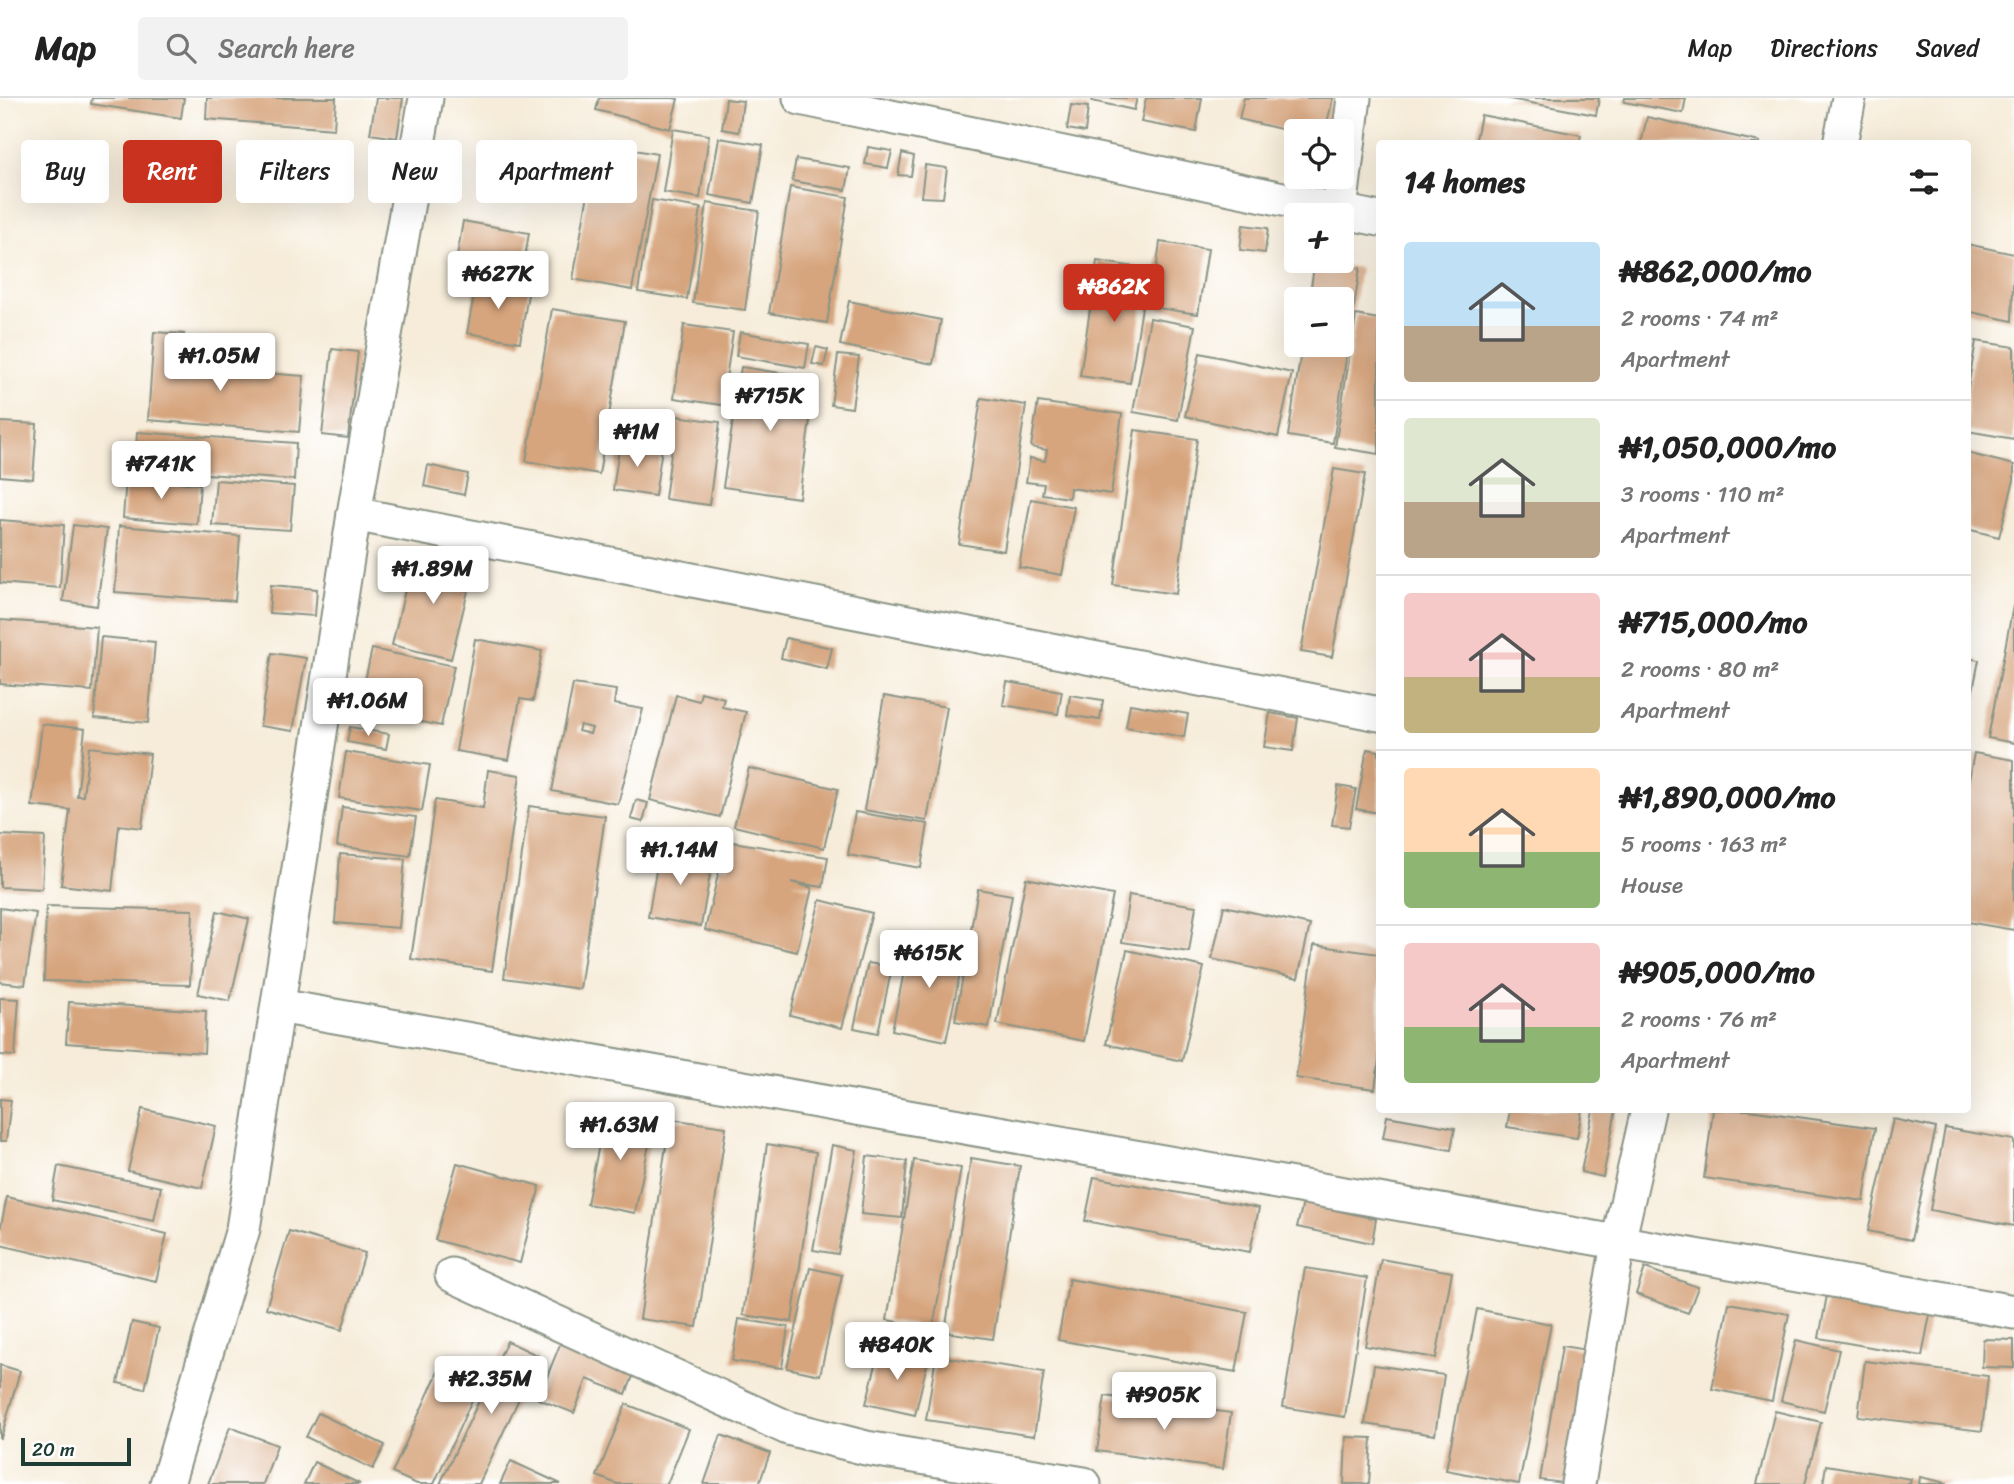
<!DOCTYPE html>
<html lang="en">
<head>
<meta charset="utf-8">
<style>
	:root { --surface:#fff; --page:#f2f2f2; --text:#222; --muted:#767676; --line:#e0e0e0; --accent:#c8321e }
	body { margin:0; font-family:Sriracha,sans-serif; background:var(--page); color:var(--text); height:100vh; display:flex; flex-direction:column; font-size:26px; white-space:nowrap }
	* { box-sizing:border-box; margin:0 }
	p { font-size:23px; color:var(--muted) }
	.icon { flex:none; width:38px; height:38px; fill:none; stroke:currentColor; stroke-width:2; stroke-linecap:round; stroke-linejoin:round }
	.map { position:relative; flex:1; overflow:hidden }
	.panel { position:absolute; left:1376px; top:42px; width:595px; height:973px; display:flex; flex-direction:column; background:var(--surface); border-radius:7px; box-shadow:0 7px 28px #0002 }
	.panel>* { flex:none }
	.hud { position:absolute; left:21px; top:42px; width:665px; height:63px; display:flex; gap:14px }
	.controls { position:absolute; left:1284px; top:21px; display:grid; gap:14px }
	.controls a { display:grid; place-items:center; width:70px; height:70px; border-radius:7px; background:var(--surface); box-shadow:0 7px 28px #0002; font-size:35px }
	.scale { position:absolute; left:21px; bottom:18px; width:110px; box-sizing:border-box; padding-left:7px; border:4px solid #1f3d34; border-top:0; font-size:19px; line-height:24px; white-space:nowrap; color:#1f3d34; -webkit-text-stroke:5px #fff; paint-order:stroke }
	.price { position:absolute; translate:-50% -60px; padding:0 16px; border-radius:7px; background:#fff; color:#222; font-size:23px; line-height:46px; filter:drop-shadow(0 2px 4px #0008) }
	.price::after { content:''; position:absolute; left:50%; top:42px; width:21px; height:16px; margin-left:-10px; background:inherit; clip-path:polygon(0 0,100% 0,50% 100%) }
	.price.active { background:var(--accent); color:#fff }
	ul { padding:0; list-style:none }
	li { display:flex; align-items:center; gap:21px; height:175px; padding:0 28px }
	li+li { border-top:2px solid var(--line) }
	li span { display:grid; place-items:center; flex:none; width:196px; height:140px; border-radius:7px; color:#555 }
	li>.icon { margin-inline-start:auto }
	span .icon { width:84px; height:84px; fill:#fffc; stroke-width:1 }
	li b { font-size:30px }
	h2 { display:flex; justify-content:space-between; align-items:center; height:84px; padding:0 28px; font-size:30px }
	.chip { padding:0 24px; border-radius:7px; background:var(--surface); box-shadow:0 7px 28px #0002; font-size:24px; line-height:63px }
	.chip.active { background:var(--accent); color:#fff }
	header { display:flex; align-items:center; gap:42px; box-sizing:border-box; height:98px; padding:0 35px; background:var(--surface); border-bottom:2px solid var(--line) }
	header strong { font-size:33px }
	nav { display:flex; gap:38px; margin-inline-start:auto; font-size:24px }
	.search { width:490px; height:63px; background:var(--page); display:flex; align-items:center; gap:18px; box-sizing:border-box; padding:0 24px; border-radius:7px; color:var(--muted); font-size:26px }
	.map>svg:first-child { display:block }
	.building { fill:#d6a47d; fill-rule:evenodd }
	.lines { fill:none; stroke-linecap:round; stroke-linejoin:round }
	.minor-casing { stroke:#8a9486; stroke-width:37 }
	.minor { stroke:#fff; stroke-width:33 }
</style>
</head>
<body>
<header>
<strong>Map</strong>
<div class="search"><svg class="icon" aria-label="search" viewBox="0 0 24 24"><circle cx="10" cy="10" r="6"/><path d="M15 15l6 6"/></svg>Search here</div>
<nav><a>Map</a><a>Directions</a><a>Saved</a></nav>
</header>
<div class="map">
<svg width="2014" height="1386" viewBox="0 0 2014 1386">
	<rect width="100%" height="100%" fill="#fff"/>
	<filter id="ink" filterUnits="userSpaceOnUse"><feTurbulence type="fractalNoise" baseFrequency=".0143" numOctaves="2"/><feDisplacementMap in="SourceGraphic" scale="14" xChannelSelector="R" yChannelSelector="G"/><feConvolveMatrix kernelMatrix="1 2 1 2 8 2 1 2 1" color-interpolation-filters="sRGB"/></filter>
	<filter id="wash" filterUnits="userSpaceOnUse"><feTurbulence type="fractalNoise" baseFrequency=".00686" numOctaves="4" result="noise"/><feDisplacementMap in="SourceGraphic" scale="28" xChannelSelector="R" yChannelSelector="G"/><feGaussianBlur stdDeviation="1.57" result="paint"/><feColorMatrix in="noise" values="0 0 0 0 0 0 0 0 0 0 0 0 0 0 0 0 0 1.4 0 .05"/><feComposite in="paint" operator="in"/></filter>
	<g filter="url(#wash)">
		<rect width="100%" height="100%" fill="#f6ecd9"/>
		<g id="blocks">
			<!-- building -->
			<g class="building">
				<path d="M 92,0 L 184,0 L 181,20 L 91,6 Z"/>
				<path d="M 207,0 L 336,0 L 334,31 L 206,21 Z"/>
				<path d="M 376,0 L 403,0 L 397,40 L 370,36 Z"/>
				<path d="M 599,0 L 673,0 L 678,1 L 670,31 L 596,12 Z"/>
				<path d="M 1093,0 L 1137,0 L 1134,12 L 1092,3 Z"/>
				<path d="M 1146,0 L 1202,0 L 1196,34 L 1141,24 Z"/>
				<path d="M 1244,0 L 1333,0 L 1325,33 L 1297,35 L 1239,21 Z"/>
				<path d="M 1504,0 L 1599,0 L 1596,17 Z"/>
				<path d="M 1625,0 L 1686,0 L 1683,15 L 1624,4 Z"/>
				<path d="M 726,1 L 743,3 L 739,34 L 722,31 Z"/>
				<path d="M 1071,7 L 1088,9 L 1085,34 L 1067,31 Z"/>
				<path d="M 1481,17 L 1581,37 L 1579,46 L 1475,46 Z"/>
				<path d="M 1647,19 L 1760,44 L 1760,46 L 1641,46 Z"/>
				<path d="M 673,31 L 709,37 L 700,100 L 663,94 Z"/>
				<path d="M 719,40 L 763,47 L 753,105 L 709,97 Z"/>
				<path d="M 597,45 L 657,56 L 632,192 L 573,181 Z"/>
				<path d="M 868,49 L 892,53 L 888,70 L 865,66 Z"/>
				<path d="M 902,55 L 914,58 L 911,78 L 898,77 Z"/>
				<path d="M 796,61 L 850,70 L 846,92 L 792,83 Z"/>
				<path d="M 925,67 L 947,70 L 943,100 L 921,99 Z"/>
				<path d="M 790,89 L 848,99 L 827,225 L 769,215 Z"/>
				<path d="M 652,102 L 701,110 L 687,201 L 638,194 Z"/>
				<path d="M 707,105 L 759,113 L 745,212 L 693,205 Z"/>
				<path d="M 463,123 L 529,135 L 523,171 L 457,159 Z"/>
				<path d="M 1243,127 L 1268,130 L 1265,155 L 1240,152 Z"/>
				<path d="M 1160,144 L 1208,151 L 1198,216 L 1151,209 Z"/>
				<path d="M 1967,146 L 2014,156 L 2012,223 L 1967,213 Z"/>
				<path d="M 1097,163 L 1148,171 L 1130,285 L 1080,278 L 1092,198 L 1121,202 L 1123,188 L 1094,184 Z"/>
				<path d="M 1315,163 L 1360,170 L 1333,345 L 1288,338 L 1302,247 L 1342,247 L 1342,201 L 1309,201 Z"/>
				<path d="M 477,181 L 529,190 L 520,244 L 467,235 Z"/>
				<path d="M 849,203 L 941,222 L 933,266 L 840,247 Z"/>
				<path d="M 552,211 L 625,223 L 599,376 L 526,363 Z"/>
				<path d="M 1356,217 L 1379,221 L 1379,356 L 1335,349 Z"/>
				<path d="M 1150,220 L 1195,228 L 1178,322 L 1133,314 Z"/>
				<path d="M 684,227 L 733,234 L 722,307 L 674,300 Z"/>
				<path d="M 154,234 L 184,236 L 181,269 L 304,278 L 299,334 L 148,322 Z"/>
				<path d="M 740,234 L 809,246 L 805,270 L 736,258 Z"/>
				<path d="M 1976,243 L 2014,249 L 2014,341 L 1967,333 L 1967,296 Z"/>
				<path d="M 816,249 L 828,252 L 824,268 L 812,266 Z"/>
				<path d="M 332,251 L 358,254 L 348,340 L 322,337 Z"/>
				<path d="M 1200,255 L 1292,275 L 1278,339 L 1185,318 Z"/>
				<path d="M 838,257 L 859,259 L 852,310 L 831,307 Z"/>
				<path d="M 741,269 L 816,280 L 799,400 L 723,389 Z"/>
				<path d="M 981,300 L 1026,307 L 1004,453 L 959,446 Z"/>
				<path d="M 1038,304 L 1122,316 L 1111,396 L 1070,390 L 1069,400 L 1042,396 L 1044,386 L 1026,384 L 1030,360 L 1045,363 L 1047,352 L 1031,349 Z"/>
				<path d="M 676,318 L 720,324 L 709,407 L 665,401 Z"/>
				<path d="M 0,324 L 37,326 L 33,381 L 0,378 Z"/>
				<path d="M 1135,332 L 1197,341 L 1176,496 L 1113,487 Z"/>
				<path d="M 137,334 L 296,345 L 294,382 L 135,371 Z"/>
				<path d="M 620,343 L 662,350 L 655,398 L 613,392 Z"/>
				<path d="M 1967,355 L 2014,367 L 2014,382 L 1999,439 L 1967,431 Z"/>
				<path d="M 428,367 L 468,376 L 464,397 L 424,388 Z"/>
				<path d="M 1334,371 L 1365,376 L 1332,559 L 1301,554 Z"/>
				<path d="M 126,380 L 200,386 L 197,426 L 123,420 Z"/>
				<path d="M 216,382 L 294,388 L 290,432 L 212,427 Z"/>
				<path d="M 1031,401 L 1074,409 L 1062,477 L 1019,469 Z"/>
				<path d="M 0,422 L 64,427 L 60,490 L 0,485 Z"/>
				<path d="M 73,427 L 107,431 L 97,508 L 63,503 Z"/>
				<path d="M 119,428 L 240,438 L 235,503 L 115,494 Z"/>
				<path d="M 414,454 L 474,469 L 451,561 L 392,547 Z"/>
				<path d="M 271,487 L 317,491 L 315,518 L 269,515 Z"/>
				<path d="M 2013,508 L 2014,508 L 2014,645 L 1988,640 Z"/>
				<path d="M 0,522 L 97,529 L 92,593 L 0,586 Z"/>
				<path d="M 101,539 L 155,544 L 148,625 L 94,620 Z"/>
				<path d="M 786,540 L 832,550 L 827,571 L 781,560 Z"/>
				<path d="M 475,541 L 542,553 L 533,603 L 520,601 L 509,662 L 456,653 Z"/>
				<path d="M 372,551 L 454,568 L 441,628 L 359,610 Z"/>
				<path d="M 272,555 L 306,560 L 293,633 L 260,628 Z"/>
				<path d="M 1967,560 L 1979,562 L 1968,617 L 1967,617 Z"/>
				<path d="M 1007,584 L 1062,593 L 1058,616 L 1003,607 Z"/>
				<path d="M 573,586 L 616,592 L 614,606 L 643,611 L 618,706 L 552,693 ZM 580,627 L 592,630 L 590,636 L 578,633 Z"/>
				<path d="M 701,594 L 724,600 L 722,609 L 746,614 L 720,719 L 650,702 L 676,597 L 699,603 Z"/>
				<path d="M 1070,597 L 1103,602 L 1100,622 L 1067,617 Z"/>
				<path d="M 884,598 L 947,609 L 927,723 L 864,712 Z"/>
				<path d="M 1130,606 L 1188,616 L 1184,639 L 1126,629 Z"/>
				<path d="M 1270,615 L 1298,620 L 1293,653 L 1264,649 Z"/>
				<path d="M 42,626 L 85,631 L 77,698 L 83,698 L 89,649 L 150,656 L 142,730 L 119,727 L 112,793 L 61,787 L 70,712 L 32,708 Z"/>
				<path d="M 350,629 L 389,636 L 386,651 L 347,644 Z"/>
				<path d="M 1367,651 L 1379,653 L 1379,715 L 1356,711 Z"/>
				<path d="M 346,654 L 430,667 L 422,713 L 339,700 Z"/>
				<path d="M 1974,655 L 2014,662 L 2014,832 L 1967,824 L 1967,692 Z"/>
				<path d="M 749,670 L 838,691 L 824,750 L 734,728 Z"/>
				<path d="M 488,672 L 520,677 L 492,873 L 411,861 L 435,702 L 483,710 Z"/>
				<path d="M 1338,688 L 1356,691 L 1349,729 L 1332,727 Z"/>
				<path d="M 636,702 L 648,705 L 643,724 L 631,721 Z"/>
				<path d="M 529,708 L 605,718 L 580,891 L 504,880 Z"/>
				<path d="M 342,709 L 416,719 L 410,758 L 337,748 Z"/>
				<path d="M 855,714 L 928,726 L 921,770 L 848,757 Z"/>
				<path d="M 0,737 L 45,739 L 42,791 L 0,789 Z"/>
				<path d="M 732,744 L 828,759 L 823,789 L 791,784 L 812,790 L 797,854 L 705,832 L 720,768 L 728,770 Z"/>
				<path d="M 660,750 L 713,759 L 701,828 L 648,819 Z"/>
				<path d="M 340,756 L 405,761 L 399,830 L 335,825 Z"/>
				<path d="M 1026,780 L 1113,797 L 1084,943 L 997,926 Z"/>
				<path d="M 978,791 L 1012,797 L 989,929 L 955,923 Z"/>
				<path d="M 1129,797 L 1196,808 L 1189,854 L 1122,844 Z"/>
				<path d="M 820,802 L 872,815 L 842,930 L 790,917 Z"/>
				<path d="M 46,808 L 193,812 L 190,887 L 44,883 Z"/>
				<path d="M 1224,808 L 1310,827 L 1298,880 L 1212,861 Z"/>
				<path d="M 0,810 L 36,815 L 25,887 L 0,884 Z"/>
				<path d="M 217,813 L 249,821 L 230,903 L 198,896 Z"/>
				<path d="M 911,840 L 965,851 L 946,943 L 892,932 Z"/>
				<path d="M 1314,847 L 1379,856 L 1379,962 L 1375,991 L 1296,980 Z"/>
				<path d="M 1127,852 L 1204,869 L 1182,963 L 1106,946 Z"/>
				<path d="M 868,865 L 892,869 L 878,935 L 854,930 Z"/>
				<path d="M 0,900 L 19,901 L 15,958 L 0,957 Z"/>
				<path d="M 69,904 L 206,913 L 204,955 L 66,945 Z"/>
				<path d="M 0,1001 L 11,1002 L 6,1043 L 0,1043 Z"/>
				<path d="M 142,1011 L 216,1028 L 202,1090 L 128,1073 Z"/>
				<path d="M 606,1012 L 654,1022 L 635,1115 L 587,1106 Z"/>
				<path d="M 1510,1012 L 1582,1012 L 1577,1040 L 1507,1029 Z"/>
				<path d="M 1593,1012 L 1616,1012 L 1603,1079 L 1581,1074 Z"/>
				<path d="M 1713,1012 L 1749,1012 L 1875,1030 L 1864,1103 L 1704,1080 Z"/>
				<path d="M 1387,1018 L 1455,1030 L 1451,1052 L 1383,1040 Z"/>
				<path d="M 670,1021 L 726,1029 L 697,1229 L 640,1221 Z"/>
				<path d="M 1893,1021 L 1936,1030 L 1911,1142 L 1868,1133 Z"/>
				<path d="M 1945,1030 L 2014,1042 L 2014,1128 L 1930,1112 Z"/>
				<path d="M 767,1046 L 816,1054 L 792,1224 L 743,1217 Z"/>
				<path d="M 832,1047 L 857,1052 L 838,1156 L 813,1152 Z"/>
				<path d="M 867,1058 L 907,1063 L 902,1120 L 861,1116 Z"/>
				<path d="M 971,1060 L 1020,1068 L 993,1241 L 945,1234 Z"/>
				<path d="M 914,1062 L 961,1070 L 933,1230 L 887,1222 Z"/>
				<path d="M 457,1065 L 540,1088 L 520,1165 L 435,1142 Z"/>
				<path d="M 58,1068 L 161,1089 L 154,1123 L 52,1102 Z"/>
				<path d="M 1094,1079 L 1259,1110 L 1250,1154 L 1085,1123 Z"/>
				<path d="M 7,1099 L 167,1136 L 156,1183 L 0,1147 L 0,1132 Z"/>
				<path d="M 1303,1105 L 1376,1121 L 1372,1145 L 1297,1129 Z"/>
				<path d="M 289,1133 L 365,1155 L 342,1232 L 266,1210 Z"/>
				<path d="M 1381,1161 L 1452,1174 L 1436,1260 L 1365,1248 Z"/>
				<path d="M 810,1170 L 842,1177 L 820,1277 L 787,1270 Z"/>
				<path d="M 1305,1170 L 1367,1180 L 1345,1319 L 1283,1309 Z"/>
				<path d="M 1645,1170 L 1698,1189 L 1688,1215 L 1636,1196 Z"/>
				<path d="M 1069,1181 L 1247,1214 L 1236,1274 L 1058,1242 Z"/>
				<path d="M 1828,1192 L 1931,1211 L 1922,1258 L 1819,1240 Z"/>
				<path d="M 1729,1205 L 1789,1216 L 1772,1303 L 1712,1291 Z"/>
				<path d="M 1477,1211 L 1551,1226 L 1519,1386 L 1446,1372 Z"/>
				<path d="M 739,1221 L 788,1229 L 782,1270 L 732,1263 Z"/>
				<path d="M 132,1224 L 159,1230 L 145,1291 L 118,1285 Z"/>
				<path d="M 1983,1241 L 2014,1242 L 2014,1270 L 1982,1269 Z"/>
				<path d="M 1796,1242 L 1839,1252 L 1824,1313 L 1781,1303 Z"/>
				<path d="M 507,1243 L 539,1258 L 479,1386 L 440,1386 Z"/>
				<path d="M 561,1244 L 635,1273 L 626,1296 L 587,1281 L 574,1315 L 538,1301 Z"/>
				<path d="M 1562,1248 L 1593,1253 L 1571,1386 L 1540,1382 Z"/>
				<path d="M 880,1251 L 928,1262 L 915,1317 L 866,1306 Z"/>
				<path d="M 936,1258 L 1044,1274 L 1034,1338 L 926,1322 Z"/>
				<path d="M 443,1263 L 482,1280 L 434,1386 L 417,1386 L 392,1375 Z"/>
				<path d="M 1865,1263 L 1988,1278 L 1982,1333 L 1858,1318 Z"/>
				<path d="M 0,1267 L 20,1273 L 1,1340 L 0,1340 Z"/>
				<path d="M 1374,1267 L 1444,1277 L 1435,1337 L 1365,1326 Z"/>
				<path d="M 1105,1298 L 1231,1315 L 1223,1371 L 1097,1353 Z"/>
				<path d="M 626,1306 L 689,1331 L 667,1386 L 617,1386 L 597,1378 Z"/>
				<path d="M 1775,1313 L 1821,1324 L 1805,1386 L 1757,1386 Z"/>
				<path d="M 318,1315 L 385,1347 L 373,1371 L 306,1339 Z"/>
				<path d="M 230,1329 L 277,1347 L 263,1386 L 208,1386 Z"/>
				<path d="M 721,1337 L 770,1355 L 759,1386 L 704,1386 Z"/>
				<path d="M 1346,1339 L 1372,1340 L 1369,1386 L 1344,1386 Z"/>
				<path d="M 511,1363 L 561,1386 L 500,1386 Z"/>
				<path d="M 314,1364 L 360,1386 L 304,1386 Z"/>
				<path d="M 1826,1367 L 1911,1381 L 1910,1386 L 1823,1386 Z"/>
				<path d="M 1920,1379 L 1947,1385 L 1947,1386 L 1919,1386 Z"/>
			</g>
		</g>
	</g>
	<g filter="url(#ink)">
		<use href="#blocks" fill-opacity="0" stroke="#8a9486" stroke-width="2"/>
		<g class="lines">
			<defs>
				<g id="minor">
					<path d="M 800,0 L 1379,121"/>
					<path d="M 1840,46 L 1849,0"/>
					<path d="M 1340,112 L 1354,0"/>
					<path d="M 354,416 L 1379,616"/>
					<path d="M 278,908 L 2014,1214"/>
					<path d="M 452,1177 L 788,1330 L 866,1350 L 1084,1386"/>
					<path d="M 167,1386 L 243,1131 L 354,416 L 426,0"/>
					<path d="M 1578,1386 L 1618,1145 L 1648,1012"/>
				</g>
			</defs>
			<!-- minor casing -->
			<use href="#minor" class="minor-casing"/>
			<!-- minor -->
			<use href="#minor" class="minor"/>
		</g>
	</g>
</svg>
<div class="controls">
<a><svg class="icon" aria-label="locate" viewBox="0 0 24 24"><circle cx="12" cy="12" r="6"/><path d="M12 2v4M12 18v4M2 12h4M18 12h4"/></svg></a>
<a>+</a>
<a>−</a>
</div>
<div class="scale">20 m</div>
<b class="price" style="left:498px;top:213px">₦627K</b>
<b class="price active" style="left:1114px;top:226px">₦862K</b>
<b class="price" style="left:220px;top:295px">₦1.05M</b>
<b class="price" style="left:770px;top:335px">₦715K</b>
<b class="price" style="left:637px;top:371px">₦1M</b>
<b class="price" style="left:161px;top:403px">₦741K</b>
<b class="price" style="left:433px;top:508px">₦1.89M</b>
<b class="price" style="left:368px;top:640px">₦1.06M</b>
<b class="price" style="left:680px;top:789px">₦1.14M</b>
<b class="price" style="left:929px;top:892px">₦615K</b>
<b class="price" style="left:620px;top:1064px">₦1.63M</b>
<b class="price" style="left:897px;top:1284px">₦840K</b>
<b class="price" style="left:491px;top:1318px">₦2.35M</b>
<b class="price" style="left:1164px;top:1334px">₦905K</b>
<div class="hud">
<a class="chip">Buy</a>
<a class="chip active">Rent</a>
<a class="chip">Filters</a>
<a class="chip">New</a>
<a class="chip">Apartment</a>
</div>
<section class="panel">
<h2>14 homes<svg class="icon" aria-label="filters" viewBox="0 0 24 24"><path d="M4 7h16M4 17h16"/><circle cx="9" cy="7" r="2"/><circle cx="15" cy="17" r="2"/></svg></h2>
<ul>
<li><span style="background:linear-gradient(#bfe0f5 60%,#b9a48a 0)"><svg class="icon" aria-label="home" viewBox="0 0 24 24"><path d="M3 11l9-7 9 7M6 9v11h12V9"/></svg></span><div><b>₦862,000/mo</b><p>2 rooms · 74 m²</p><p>Apartment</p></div></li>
<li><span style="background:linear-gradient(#dfe7d0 60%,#b9a48a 0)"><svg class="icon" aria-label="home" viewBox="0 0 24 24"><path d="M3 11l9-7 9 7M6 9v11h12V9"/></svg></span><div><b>₦1,050,000/mo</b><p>3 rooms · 110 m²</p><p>Apartment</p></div></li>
<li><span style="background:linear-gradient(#f6c9c9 60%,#c2b280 0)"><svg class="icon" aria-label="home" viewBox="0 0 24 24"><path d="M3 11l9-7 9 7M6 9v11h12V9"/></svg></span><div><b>₦715,000/mo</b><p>2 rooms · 80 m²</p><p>Apartment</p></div></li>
<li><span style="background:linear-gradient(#ffd9b3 60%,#8fb573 0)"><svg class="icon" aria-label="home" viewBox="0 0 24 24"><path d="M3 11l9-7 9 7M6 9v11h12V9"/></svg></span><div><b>₦1,890,000/mo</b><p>5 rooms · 163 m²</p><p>House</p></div></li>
<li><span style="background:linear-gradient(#f6c9c9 60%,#8fb573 0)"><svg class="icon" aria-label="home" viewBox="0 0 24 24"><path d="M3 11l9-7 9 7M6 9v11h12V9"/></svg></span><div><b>₦905,000/mo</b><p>2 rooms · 76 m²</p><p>Apartment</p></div></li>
</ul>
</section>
</div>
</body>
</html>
